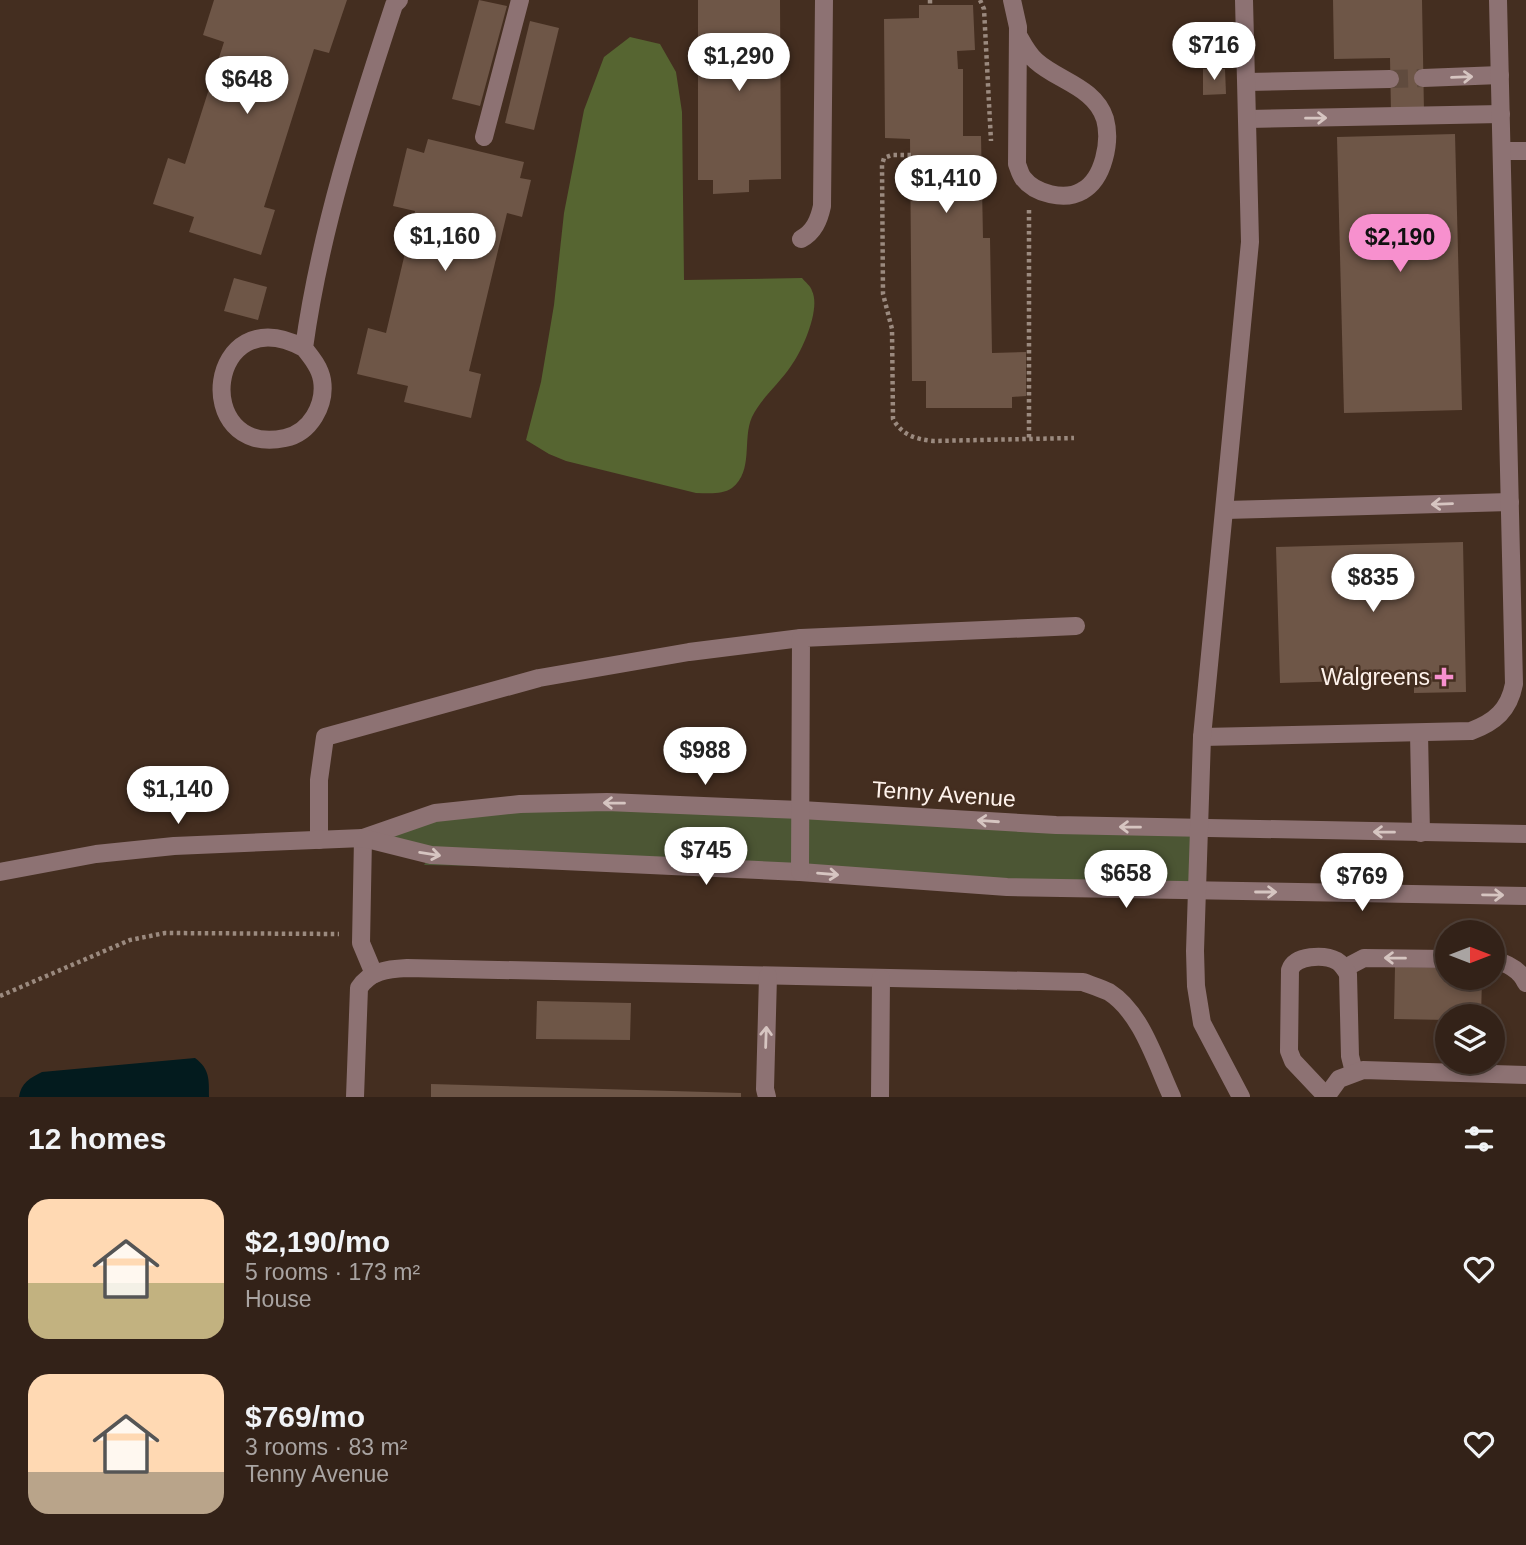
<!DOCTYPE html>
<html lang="en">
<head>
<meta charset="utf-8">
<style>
	:root { --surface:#332218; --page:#3e2f25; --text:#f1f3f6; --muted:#a9a4a2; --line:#4e3f37; --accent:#f790ce }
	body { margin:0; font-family:Helvetica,sans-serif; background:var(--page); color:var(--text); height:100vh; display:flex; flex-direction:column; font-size:26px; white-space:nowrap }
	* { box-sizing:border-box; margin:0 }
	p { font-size:23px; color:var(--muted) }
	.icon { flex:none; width:38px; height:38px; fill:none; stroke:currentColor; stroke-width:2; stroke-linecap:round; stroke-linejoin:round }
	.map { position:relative; height:1097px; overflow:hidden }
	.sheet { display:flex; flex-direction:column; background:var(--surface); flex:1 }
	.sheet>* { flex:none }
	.needle { width:46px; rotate:90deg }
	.buttons { position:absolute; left:1435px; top:920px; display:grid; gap:14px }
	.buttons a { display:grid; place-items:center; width:70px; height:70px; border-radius:50%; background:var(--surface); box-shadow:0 4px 10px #0003,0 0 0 2px var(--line); font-size:35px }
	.price { position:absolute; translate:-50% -60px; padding:0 16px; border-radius:24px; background:#fff; color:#222; font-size:23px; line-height:46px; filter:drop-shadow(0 2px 4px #0008) }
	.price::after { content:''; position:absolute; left:50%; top:42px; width:21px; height:16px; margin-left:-10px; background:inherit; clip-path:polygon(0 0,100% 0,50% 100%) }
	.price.selected { background:var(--accent); color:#111 }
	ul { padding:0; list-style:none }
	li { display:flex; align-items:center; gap:21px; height:175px; padding:0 28px }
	li span { display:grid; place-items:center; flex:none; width:196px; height:140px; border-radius:21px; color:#555 }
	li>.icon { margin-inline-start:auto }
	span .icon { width:84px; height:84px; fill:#fffc; stroke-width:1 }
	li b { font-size:30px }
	h2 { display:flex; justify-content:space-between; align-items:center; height:84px; padding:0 28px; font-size:30px }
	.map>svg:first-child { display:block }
	.green { fill:#4c5634 }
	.forest { fill:#566531 }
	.water { fill:#031b1e }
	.building { fill:#6e5647 }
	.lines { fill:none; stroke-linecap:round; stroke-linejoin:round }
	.minor-tunnel { stroke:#604b3e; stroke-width:18; stroke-dasharray:18 9; stroke-linecap:butt }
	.path { stroke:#9b8a7f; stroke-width:4.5; stroke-dasharray:3.5 3.5; stroke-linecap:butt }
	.minor { stroke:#8d7273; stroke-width:18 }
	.oneway { stroke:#d6c5c1 }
	.poi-dot { fill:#f790ce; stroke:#442e20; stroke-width:2.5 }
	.labels { text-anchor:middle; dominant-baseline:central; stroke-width:5; stroke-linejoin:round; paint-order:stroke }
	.poi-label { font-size:23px; fill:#fef2eb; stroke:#442e20; text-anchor:end }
	.street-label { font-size:23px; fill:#fef2eb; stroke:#442e20 }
</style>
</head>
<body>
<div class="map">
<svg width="1526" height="1097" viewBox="0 0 1526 1097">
	<rect width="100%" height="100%" fill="#442e20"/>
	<!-- green -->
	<path class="green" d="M 519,804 L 1198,829 L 1197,891 L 799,872 L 424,865 L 430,856 L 363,838 L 435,813 Z"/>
	<!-- forest -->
	<path class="forest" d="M 630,37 L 660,44 L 676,72 L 682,112 L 684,280 L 802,278 C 805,282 811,286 812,291 C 821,309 802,351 791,366 C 779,384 762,397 752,417 C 742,439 754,471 732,488 C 722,495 708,493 696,493 L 566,461 L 549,454 L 526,440 L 541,382 L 554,305 L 564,213 L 584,110 L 604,57 Z"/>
	<!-- water -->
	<path class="water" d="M 195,1058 C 210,1069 209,1080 209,1097 L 19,1097 C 21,1083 30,1078 42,1072 Z"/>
	<!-- building -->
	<g class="building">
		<path d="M 214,0 L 347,0 L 329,53 L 314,49 L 264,207 L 275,210 L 261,255 L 189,232 L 194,217 L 153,204 L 168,158 L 185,164 L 224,42 L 203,35 Z"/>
		<path d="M 479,0 L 507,6 L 480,106 L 452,99 Z"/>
		<path d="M 698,0 L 780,0 L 781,179 L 749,180 L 749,192 L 713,194 L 713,180 L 698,180 Z"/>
		<path d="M 1333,0 L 1422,0 L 1424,112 L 1391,113 L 1390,58 L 1334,59 Z"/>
		<path d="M 919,5 L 973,5 L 975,50 L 957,51 L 958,69 L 963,69 L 963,136 L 981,136 L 983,238 L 990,238 L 992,353 L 1026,352 L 1026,396 L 1012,397 L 1012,408 L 926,408 L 926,381 L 912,381 L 910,139 L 885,138 L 884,19 L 919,18 Z"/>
		<path d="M 530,21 L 559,28 L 534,130 L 505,123 Z"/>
		<path d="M 1203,69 L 1225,69 L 1226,94 L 1203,95 Z"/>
		<path d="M 1455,134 L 1462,410 L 1344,413 L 1337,137 Z"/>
		<path d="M 428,139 L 524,162 L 520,178 L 531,180 L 522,217 L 507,213 L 469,371 L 481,374 L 471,418 L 404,402 L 408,386 L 357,374 L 368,328 L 386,333 L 415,211 L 393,206 L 407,148 L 424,153 Z"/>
		<path d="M 234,278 L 267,287 L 258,320 L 224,311 Z"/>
		<path d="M 1463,542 L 1466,692 L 1414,693 L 1414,679 L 1280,683 L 1276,547 Z"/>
		<path d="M 1395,967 L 1447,968 L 1447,978 L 1482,978 L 1481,1017 L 1447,1017 L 1447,1020 L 1394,1019 Z"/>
		<path d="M 537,1001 L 631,1003 L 630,1040 L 536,1039 Z"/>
		<path d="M 431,1084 L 741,1093 L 741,1097 L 431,1097 Z"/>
	</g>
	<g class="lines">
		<!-- minor-tunnel -->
		<path class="minor-tunnel" d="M 1390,79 L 1423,78"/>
		<!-- path -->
		<g class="path">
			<path d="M 930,0 L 930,4"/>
			<path d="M 980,0 L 984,9 L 991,141"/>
			<path d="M 911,155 L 892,155 L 884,158 L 882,165 L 883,294 L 892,329 L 893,419 C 902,435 915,439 933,441 L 1074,438"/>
			<path d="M 1029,210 L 1029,439"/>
			<path d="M 0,996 L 130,940 L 165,933 L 339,934"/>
		</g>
		<!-- minor -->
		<g class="minor">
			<path d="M 1012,0 L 1018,27 L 1017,164 C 1019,169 1020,174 1023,178 C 1035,194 1065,201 1082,191 C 1104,179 1111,141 1105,119 C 1095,87 1058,81 1036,61 C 1028,54 1023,44 1018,35"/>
			<path d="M 1423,78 L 1500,75"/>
			<path d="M 1247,82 L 1390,79"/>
			<path d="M 1248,119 L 1501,114"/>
			<path d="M 484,137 L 520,0"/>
			<path d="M 1502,151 L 1526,151"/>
			<path d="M 801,239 C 814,232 819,220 822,206 L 824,0"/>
			<path d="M 304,348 C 206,296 190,458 285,438 C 310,433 326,405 322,380 C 320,368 312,358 304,348 C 320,231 357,117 394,5 L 399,0"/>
			<path d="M 1225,510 L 1510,502"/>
			<path d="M 1419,733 L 1421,833"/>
			<path d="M 1202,737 L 1471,731 C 1495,722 1509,710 1514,684 L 1498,0"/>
			<path d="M 363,838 L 435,813 L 520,804 L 607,802 L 801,810 L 1056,825 L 1526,834"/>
			<path d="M 363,838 L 361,943 L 374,974"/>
			<path d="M 319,840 L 319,780 L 325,737 L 539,678 L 689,652 L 801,638"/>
			<path d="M 0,872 L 96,854 L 174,846 L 363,838 L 431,855 L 800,872 L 1007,887 L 1526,896"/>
			<path d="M 800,872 L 801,638 L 1076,626"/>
			<path d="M 1493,960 C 1507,963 1520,970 1526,983"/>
			<path d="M 1345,968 L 1364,958 L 1447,959"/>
			<path d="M 1326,1096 L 1293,1061 L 1289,1051 L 1290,970 C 1295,955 1324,954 1337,961 C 1342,964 1345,969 1348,974 L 1350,1056 L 1354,1072"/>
			<path d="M 355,1097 L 359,988 C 370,971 387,969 407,968 L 1083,982 C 1091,985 1101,988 1109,992 C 1142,1013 1156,1063 1172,1097"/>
			<path d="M 767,1097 L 765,1089 L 768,976"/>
			<path d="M 880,1097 L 881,978"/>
			<path d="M 1241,1097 L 1202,1023 L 1196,986 L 1195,951 L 1202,737 L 1250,242 L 1244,0"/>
			<path d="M 1326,1097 L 1339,1079 L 1363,1070 L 1526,1075"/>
		</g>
	</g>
	<!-- one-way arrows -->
	<defs><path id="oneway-shaft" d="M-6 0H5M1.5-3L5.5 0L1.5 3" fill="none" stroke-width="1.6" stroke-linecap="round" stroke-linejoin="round" transform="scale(1.75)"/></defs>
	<g class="oneway">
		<use href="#oneway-shaft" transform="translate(1462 77) rotate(-2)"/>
		<use href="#oneway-shaft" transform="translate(1316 118) rotate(-1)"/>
		<use href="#oneway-shaft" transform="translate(1442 504) rotate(178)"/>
		<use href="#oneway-shaft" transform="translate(614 803) rotate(-179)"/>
		<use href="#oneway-shaft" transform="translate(988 821) rotate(-176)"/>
		<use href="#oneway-shaft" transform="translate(1130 827) rotate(-179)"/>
		<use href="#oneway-shaft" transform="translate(1384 832) rotate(-179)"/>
		<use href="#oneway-shaft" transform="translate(430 854) rotate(9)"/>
		<use href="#oneway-shaft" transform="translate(828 874) rotate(5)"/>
		<use href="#oneway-shaft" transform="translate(1266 892)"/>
		<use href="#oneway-shaft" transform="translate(1493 895) rotate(1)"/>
		<use href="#oneway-shaft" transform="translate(1395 958) rotate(-179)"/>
		<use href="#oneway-shaft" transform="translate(766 1037) rotate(-88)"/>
	</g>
	<!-- markers -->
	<path class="poi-dot" d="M1440.5 666.5h7v7h7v7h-7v7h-7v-7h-7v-7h7z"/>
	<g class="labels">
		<!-- poi labels -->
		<g class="poi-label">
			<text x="1430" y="677">Walgreens</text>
		</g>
		<!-- street labels -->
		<g class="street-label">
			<text transform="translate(944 794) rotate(4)">Tenny Avenue</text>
		</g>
	</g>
</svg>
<div class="buttons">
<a><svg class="needle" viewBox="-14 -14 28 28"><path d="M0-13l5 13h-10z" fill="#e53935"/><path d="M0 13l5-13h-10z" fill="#a9a4a2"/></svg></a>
<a><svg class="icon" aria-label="layers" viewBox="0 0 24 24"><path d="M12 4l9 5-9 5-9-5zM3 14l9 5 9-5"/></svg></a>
</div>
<b class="price" style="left:1214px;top:82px">$716</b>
<b class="price" style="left:739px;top:93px">$1,290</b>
<b class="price" style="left:247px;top:116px">$648</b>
<b class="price" style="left:946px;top:215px">$1,410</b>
<b class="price" style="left:445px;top:273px">$1,160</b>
<b class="price selected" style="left:1400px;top:274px">$2,190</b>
<b class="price" style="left:1373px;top:614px">$835</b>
<b class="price" style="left:705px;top:787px">$988</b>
<b class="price" style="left:178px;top:826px">$1,140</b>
<b class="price" style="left:706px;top:887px">$745</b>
<b class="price" style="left:1126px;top:910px">$658</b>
<b class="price" style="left:1362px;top:913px">$769</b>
</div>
<section class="sheet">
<h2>12 homes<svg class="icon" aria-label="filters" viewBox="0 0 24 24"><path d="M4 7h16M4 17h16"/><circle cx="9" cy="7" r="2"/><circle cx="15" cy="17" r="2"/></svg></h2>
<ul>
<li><span style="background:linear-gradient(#ffd9b3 60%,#c2b280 0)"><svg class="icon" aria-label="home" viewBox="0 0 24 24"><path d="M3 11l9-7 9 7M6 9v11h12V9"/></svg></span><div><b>$2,190/mo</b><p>5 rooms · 173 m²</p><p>House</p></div><svg class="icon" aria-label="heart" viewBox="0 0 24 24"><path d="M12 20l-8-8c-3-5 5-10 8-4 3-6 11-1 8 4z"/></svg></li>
<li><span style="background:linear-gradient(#ffd9b3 70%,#b9a48a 0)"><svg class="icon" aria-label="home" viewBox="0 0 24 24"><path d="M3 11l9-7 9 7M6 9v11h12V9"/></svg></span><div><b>$769/mo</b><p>3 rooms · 83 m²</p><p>Tenny Avenue</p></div><svg class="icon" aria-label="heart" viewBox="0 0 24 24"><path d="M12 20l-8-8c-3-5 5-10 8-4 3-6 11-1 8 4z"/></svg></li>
</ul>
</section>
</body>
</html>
